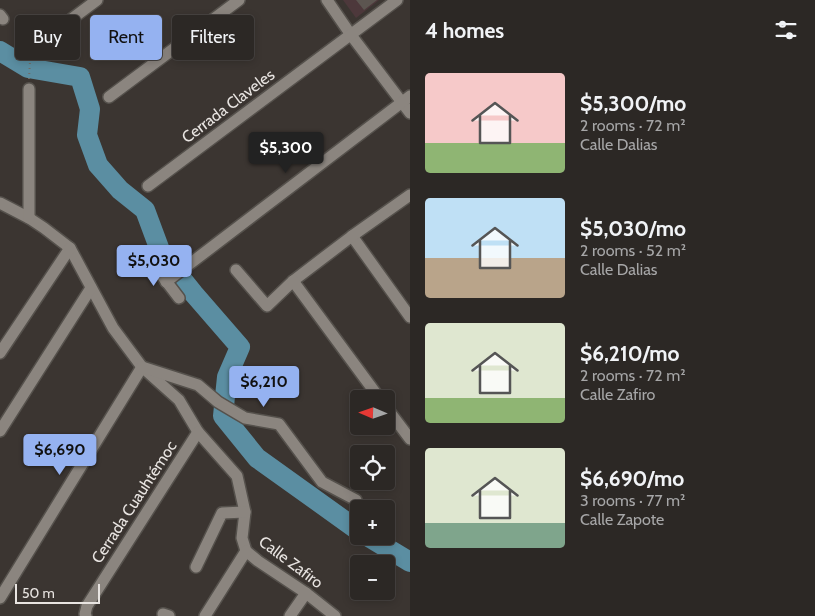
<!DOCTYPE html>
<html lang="en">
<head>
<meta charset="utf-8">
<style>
	:root { --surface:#2c2825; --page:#34302d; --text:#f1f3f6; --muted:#a6a6a7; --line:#484442; --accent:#95b2f1 }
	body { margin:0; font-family:Cabin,sans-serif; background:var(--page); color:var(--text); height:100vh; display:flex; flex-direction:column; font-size:19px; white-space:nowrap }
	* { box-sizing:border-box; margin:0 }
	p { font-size:16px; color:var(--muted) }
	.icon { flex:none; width:28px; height:28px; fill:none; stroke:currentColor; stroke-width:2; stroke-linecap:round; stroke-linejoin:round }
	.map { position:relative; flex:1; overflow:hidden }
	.side { display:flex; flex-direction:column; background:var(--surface); width:405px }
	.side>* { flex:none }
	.banner { position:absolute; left:15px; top:15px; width:320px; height:45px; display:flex; gap:10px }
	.needle { width:32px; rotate:272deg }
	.tools { position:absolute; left:350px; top:390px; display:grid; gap:10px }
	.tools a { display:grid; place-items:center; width:45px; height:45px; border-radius:5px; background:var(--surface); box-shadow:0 2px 8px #0003,0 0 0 1px var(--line); font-size:25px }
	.scale { position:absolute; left:15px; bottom:12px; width:85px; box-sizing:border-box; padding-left:5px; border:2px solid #e8e4e1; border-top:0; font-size:14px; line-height:18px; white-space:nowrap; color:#e8e4e1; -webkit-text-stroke:4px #3b3531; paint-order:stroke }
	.price { position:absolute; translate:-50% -42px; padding:0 11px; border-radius:5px; background:var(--accent); color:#111; font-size:16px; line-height:32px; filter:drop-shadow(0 1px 2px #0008) }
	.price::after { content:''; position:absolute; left:50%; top:30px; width:15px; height:11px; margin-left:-8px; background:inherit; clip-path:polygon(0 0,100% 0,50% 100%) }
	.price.selected { background:#222; color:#fff }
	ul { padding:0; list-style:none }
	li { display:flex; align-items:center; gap:15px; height:125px; padding:0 15px }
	li span { display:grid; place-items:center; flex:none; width:140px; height:100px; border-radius:5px; color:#555 }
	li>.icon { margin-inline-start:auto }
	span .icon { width:60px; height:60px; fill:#fffc; stroke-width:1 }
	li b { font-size:21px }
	h2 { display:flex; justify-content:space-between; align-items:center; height:60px; padding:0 15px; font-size:21px }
	.pill { padding:0 18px; border-radius:5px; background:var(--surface); box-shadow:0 2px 8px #0003,0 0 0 1px var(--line); font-size:18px; line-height:45px }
	.pill.selected { background:var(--accent); color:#111 }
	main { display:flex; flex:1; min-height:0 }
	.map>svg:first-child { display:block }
	.education { fill:#4d383b }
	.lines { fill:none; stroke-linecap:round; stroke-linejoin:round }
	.river { stroke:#5b8ea2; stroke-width:20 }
	.building { fill:#5c5550 }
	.minor-casing { stroke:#55514c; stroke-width:14 }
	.path { stroke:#716c68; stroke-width:2; stroke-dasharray:1 4; stroke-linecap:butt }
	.minor { stroke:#8b857f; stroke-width:11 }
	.labels { text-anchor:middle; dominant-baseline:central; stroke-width:4; stroke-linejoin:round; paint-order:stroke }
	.street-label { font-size:16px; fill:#e8e4e1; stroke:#3b3531 }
</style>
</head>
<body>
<main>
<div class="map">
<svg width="410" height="616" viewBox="0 0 410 616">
	<rect width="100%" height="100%" fill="#3b3531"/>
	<!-- education -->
	<path class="education" d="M 343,0 L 379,0 L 356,18 Z"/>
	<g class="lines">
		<!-- river -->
		<g class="river">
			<path d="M 0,51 L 28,68 L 80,77 L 90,109 L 87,135 L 98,165 L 120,190 L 145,210 L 161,253 L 194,294 L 240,347 L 227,377 L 223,416 L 257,458 L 359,531"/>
			<path d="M 367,536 L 410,562"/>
		</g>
	</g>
	<!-- building -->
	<path class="building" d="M 356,0 L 377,0 L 364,10 Z"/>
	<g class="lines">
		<defs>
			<g id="minor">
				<path d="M 327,0 L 351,35 L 410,113"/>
				<path d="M 0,15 L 3,19"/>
				<path d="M 30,50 L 97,0"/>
				<path d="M 109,97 L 239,0"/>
				<path d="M 148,186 L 397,0"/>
				<path d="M 0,203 L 29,218 L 44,228 L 70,248 L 113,328 L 142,367 L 179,400 L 198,432 L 237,476 L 245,512 L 242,538 L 246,551 L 258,561 L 306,593 L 335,616"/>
				<path d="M 29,218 L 29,89"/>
				<path d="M 352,236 L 410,317"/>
				<path d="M 150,260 L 179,298"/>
				<path d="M 236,270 L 267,306 L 293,281 L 352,236 L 410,195"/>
				<path d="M 293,281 L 380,399"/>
				<path d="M 166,282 L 410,96"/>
				<path d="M 0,353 L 70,248"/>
				<path d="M 386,407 L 410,439"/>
				<path d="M 0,431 L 91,288"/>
				<path d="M 196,567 L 222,513 L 245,512"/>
				<path d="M 0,598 L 142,367 L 198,385 L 218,402 L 245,418 L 279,424 L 322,482 L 356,500"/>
				<path d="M 163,614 L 169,616"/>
				<path d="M 86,616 L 85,614 L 87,606 L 198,432"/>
				<path d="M 205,616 L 246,551"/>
				<path d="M 290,616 L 306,593"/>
			</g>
		</defs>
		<!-- minor casing -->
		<use href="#minor" class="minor-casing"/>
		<!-- path -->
		<path class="path" d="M 29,79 L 30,61"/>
		<!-- minor -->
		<use href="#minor" class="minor"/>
	</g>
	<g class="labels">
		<!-- street labels -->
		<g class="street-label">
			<text transform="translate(228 106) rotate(-37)">Cerrada Claveles</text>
			<text transform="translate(134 502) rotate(-57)">Cerrada Cuauhtémoc</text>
			<text transform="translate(291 562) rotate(37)">Calle Zafiro</text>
		</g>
	</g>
</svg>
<div class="tools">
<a><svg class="needle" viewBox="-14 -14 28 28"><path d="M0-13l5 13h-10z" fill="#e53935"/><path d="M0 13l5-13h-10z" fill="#a6a6a7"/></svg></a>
<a><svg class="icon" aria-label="locate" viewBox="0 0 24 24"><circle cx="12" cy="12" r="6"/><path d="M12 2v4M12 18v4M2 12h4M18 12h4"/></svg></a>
<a>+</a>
<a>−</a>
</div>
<div class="scale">50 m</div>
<b class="price selected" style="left:286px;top:174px">$5,300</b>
<b class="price" style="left:154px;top:287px">$5,030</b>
<b class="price" style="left:264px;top:408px">$6,210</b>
<b class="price" style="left:60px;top:476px">$6,690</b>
<div class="banner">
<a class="pill">Buy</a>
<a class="pill selected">Rent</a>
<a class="pill">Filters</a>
</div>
</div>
<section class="side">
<h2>4 homes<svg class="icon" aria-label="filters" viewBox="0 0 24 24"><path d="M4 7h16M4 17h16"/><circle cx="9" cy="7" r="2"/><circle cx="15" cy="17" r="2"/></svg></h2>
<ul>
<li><span style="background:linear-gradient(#f6c9c9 70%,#8fb573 0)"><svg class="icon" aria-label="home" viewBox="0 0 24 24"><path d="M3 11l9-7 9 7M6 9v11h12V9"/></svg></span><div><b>$5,300/mo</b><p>2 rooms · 72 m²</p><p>Calle Dalias</p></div></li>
<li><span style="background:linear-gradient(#bfe0f5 60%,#b9a48a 0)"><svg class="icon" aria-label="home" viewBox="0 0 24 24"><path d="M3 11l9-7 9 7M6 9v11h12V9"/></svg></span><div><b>$5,030/mo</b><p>2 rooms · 52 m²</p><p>Calle Dalias</p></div></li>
<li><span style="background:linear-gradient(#dfe7d0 75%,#8fb573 0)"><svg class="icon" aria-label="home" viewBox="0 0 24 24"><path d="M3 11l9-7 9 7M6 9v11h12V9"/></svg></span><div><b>$6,210/mo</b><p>2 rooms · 72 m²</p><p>Calle Zafiro</p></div></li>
<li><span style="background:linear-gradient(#dfe7d0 75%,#7fa58c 0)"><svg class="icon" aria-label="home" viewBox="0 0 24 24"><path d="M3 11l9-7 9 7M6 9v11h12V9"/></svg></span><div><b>$6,690/mo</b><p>3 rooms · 77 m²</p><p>Calle Zapote</p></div></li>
</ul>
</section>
</main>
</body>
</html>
